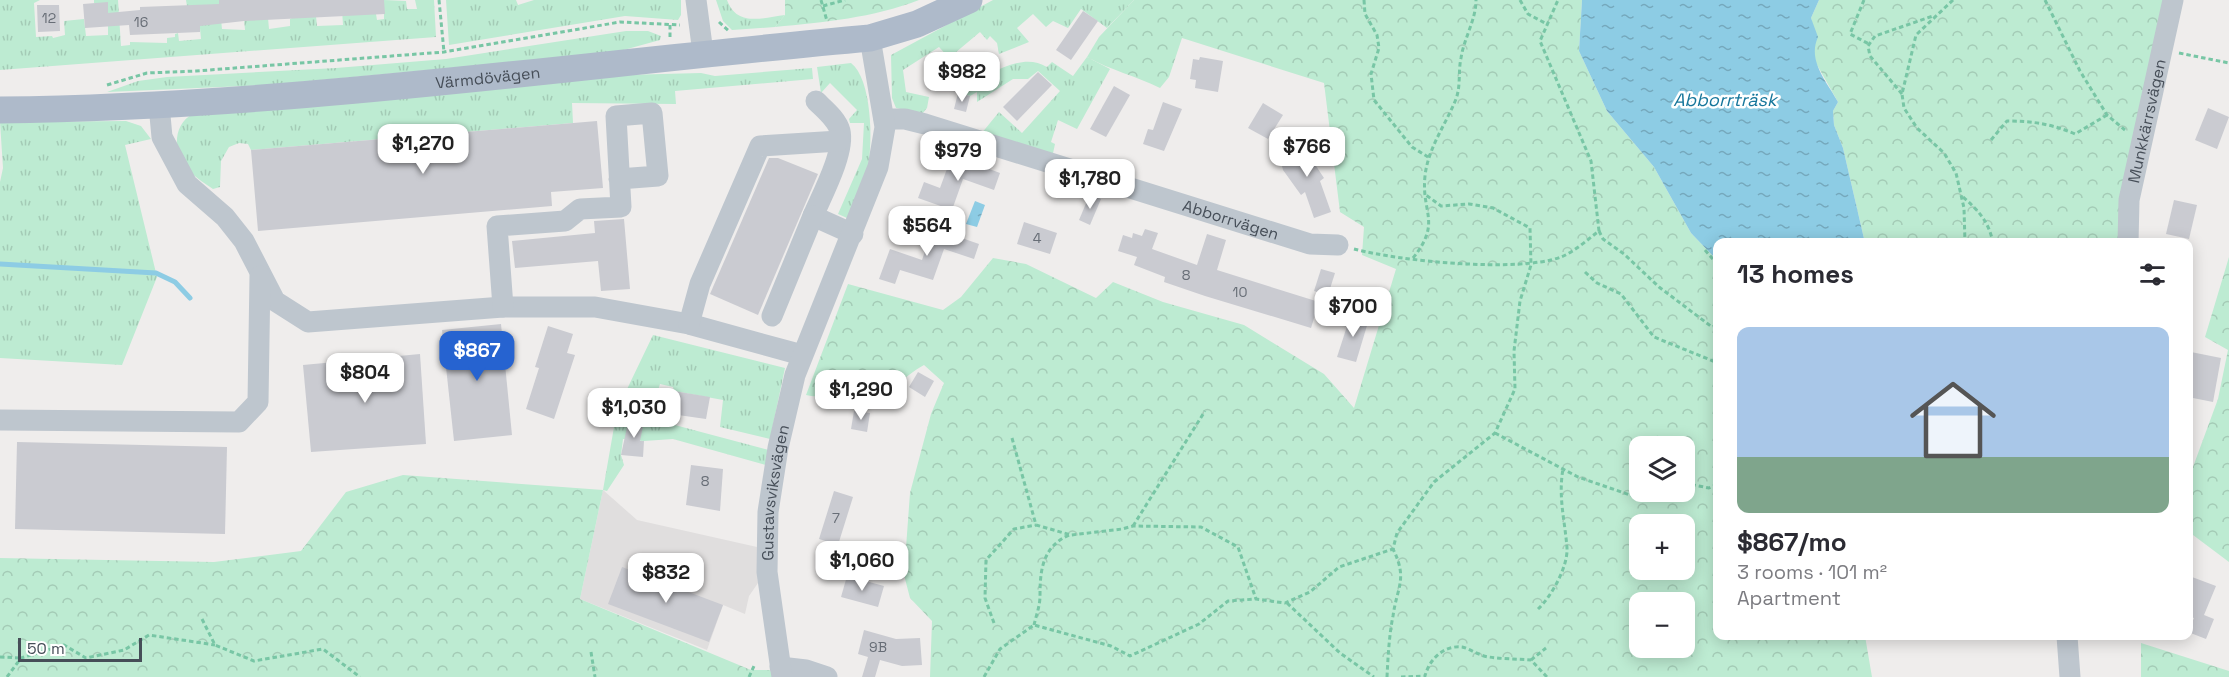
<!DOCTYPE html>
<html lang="en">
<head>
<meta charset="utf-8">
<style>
	:root { --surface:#fff; --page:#f7f7f7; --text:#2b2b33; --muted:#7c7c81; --accent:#2663d0 }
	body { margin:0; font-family:"Space Grotesk",sans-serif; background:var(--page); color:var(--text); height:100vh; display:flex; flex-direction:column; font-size:22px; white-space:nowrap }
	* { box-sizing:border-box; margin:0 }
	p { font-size:20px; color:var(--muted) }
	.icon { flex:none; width:33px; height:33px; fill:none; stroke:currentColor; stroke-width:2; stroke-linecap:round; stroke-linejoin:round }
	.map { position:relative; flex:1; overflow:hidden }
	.panel { position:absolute; left:1713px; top:238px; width:480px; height:402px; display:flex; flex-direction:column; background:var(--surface); border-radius:12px; box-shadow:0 3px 15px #0003 }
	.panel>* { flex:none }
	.buttons { position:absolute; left:1629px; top:436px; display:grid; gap:12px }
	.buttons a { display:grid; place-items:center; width:66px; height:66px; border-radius:12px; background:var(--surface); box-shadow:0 3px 15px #0003; font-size:30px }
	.scale { position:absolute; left:18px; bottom:15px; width:124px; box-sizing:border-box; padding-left:6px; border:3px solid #464e58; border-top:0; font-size:16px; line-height:21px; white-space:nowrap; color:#464e58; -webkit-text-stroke:4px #fff; paint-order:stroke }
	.price { position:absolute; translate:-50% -51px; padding:0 14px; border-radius:12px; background:#fff; color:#222; font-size:20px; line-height:39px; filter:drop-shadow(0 2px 3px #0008) }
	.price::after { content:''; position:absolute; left:50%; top:36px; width:18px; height:14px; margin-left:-9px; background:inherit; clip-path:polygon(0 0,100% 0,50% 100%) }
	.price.active { background:var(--accent); color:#fff }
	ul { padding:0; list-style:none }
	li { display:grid; align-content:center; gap:12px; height:318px; padding:0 24px }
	li span { display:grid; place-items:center; height:186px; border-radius:12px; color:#555 }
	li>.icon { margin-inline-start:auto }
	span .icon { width:108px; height:108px; fill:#fffc; stroke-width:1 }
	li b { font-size:26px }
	h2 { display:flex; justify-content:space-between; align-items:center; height:72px; padding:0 24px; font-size:26px }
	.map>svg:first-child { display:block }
	.education { fill:#e0dede }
	.grass { fill:url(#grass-tufts) }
	.forest { fill:url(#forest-crowns); fill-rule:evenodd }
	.water { fill:url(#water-ripples) }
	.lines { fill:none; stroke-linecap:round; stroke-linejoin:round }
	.stream { stroke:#8dcce4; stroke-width:5 }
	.building { fill:#cacbd1 }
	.path { stroke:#78c6a5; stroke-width:3; stroke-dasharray:4.5 3; stroke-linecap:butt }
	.minor { stroke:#bec6ce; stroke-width:21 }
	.major { stroke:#aebaca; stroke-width:27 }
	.labels { text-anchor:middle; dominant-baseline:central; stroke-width:5; stroke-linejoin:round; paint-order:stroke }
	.number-label { font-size:14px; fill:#676d76 }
	.street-label { font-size:16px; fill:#464e58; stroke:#fff }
	.water-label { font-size:18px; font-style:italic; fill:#16769b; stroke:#fff }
</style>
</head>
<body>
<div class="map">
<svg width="2229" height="677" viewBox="0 0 2229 677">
	<defs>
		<pattern id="grass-tufts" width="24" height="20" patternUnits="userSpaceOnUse" patternTransform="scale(1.5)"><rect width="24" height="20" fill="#bdebd2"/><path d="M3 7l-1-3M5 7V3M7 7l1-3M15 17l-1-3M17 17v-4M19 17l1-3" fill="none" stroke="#a4cbb6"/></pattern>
		<pattern id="forest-crowns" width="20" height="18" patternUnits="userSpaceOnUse" patternTransform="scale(1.5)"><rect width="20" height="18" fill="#bdebd2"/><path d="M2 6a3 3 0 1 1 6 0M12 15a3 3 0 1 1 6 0" fill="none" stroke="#a4cbb6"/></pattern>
		<pattern id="water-ripples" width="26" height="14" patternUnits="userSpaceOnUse" patternTransform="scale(1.5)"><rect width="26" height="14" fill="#8dcce4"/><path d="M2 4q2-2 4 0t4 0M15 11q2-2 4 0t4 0" fill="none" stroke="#75a8bc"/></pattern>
	</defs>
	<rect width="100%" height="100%" fill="#efedec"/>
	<!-- education -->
	<path class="education" d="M 603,490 L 637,520 L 757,547 L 758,583 L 749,596 L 745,614 L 723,605 L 707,650 L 580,599 Z"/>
	<!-- grass -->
	<g class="grass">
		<path d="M 0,0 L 40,0 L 34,3 L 36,37 L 52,36 L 53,38 L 65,35 L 64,21 L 84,19 L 86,36 L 108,35 L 108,3 L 94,3 L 94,0 L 118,0 L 121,46 L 130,45 L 130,42 L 167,43 L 167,38 L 175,37 L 175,34 L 178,33 L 179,41 L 201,39 L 198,6 L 187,6 L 186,0 L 173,0 L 219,0 L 222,29 L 245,30 L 243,8 L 267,7 L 269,29 L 290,26 L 290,19 L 315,6 L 317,26 L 343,25 L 342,10 L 376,14 L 377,20 L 384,19 L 384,0 L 406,1 L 407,9 L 417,9 L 415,0 L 434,0 L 436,37 L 0,70 Z"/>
		<path d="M 446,0 L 516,0 L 518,5 L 534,0 L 681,0 L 681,15 L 678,20 L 625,16 L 449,45 Z"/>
		<path d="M 716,0 L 727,0 C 737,27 762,18 785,15 L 775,27 L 732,30 L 723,21 Z"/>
		<path d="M 993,0 L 1134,0 L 1107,28 L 1081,9 L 1068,28 L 1053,21 L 1046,27 L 1033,14 L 1017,28 L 1029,42 L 999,54 L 997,43 L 990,36 L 987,40 L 980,32 L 949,58 L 939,47 L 903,70 L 906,92 L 929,97 L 927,108 L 922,114 L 896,108 L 892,98 L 891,55 Z"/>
		<path d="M 626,31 L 648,31 L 661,36 L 660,40 L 620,51 L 580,56 L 267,85 L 107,92 L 138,81 L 167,77 L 336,68 L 446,59 Z"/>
		<path d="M 1087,57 L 1110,69 L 1077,129 L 1058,120 L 1051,142 L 1055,144 L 1052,158 L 981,134 L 999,112 L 1022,133 L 1060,91 L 1038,71 L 1028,79 L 1013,79 L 977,102 L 977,92 L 970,96 L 961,93 L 961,89 C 986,78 1020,50 1047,67 L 1052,62 L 1073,76 Z"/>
		<path d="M 851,63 C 872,79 873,143 868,166 C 864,184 854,202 847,218 L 838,214 L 862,159 L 864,123 L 850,123 L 849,119 L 857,110 L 830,83 L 821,93 L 817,67 Z"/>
		<path d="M 812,68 L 813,79 L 675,91 L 676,104 L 572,103 L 573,123 L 251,150 L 248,144 L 239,143 L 229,147 L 221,161 L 220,187 L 213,189 C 205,184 197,178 190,172 C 173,157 171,125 193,114 L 585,76 L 701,73 L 715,76 Z"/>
		<path d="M 126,121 L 141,126 L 151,139 L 125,145 L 157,277 L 122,365 L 0,358 L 0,182 L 3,168 L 0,122 Z"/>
		<path d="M 653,335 L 785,368 L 770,439 L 720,427 L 723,400 L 674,391 L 673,387 L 660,384 L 656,397 L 665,400 L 662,413 L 672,415 L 671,424 L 769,450 L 766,465 L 673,439 L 644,441 L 623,439 L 621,455 L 624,465 L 607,491 L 603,490 L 617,410 Z"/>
	</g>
	<!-- forest -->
	<g class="forest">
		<path d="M 785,0 L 919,0 C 873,18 824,22 775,27 L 785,15 Z"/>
		<path d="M 1134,0 L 1582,0 L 1579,51 L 1607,111 L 1654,167 L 1691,233 L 1717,260 L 1718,636 L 1865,636 L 1872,677 L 930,677 L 932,621 L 910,598 L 904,575 L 910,493 L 931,414 L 944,383 L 924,365 C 903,376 891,395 868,404 C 851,396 826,399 806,395 L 848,284 L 943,310 L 961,297 L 993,258 L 1026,264 L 1096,298 L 1113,282 L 1163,302 L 1244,325 L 1324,374 L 1354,408 L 1396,269 L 1362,255 L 1364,227 L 1340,212 L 1324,83 L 1182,38 L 1169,77 L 1160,88 C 1136,76 1110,70 1087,57 L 1099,37 ZM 1640,447 L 1684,447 L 1684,492 L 1640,492 ZM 1640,525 L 1684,525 L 1684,570 L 1640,570 ZM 1640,603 L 1684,603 L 1684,648 L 1640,648 Z"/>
		<path d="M 1819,0 L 2164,0 L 2121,243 L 1865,243 L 1843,148 L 1834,125 L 1833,111 L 1838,102 L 1816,63 L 1813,48 L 1815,36 L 1811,18 Z"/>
		<path d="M 2229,257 L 2229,562 L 2189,532 L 2190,475 L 2218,399 L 2228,350 L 2205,337 Z"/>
		<path d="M 403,475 L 603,490 L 580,599 L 751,670 L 770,670 L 774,677 L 0,677 L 0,558 L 214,562 L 301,551 L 346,492 Z"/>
		<path d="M 2141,643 L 2229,671 L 2229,677 L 2141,677 Z"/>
	</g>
	<!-- water -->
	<g class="water">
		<path d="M 1582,0 L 1819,0 L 1811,18 L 1818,37 C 1807,61 1827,82 1838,102 L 1833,111 L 1834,125 L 1843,148 L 1865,243 L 1718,243 L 1717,260 L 1714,257 L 1691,233 L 1654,167 L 1607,111 L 1579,51 Z"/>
		<path d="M 975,201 L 985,205 L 977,227 L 966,224 Z"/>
	</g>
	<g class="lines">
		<!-- stream -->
		<path class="stream" d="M 0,264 L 156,273 L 175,282 L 190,298"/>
	</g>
	<!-- building -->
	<g class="building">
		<path d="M 219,0 L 384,0 L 385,14 L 244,21 L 200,26 L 200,32 L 177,33 L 130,35 L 129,25 L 85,28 L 83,4 L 108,2 L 108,13 L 140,10 L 140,7 L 219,4 Z"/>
		<path d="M 37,5 L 59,5 L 60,31 L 38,32 Z"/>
		<path d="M 1083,11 L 1098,21 L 1071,60 L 1056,50 Z"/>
		<path d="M 1200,57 L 1223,61 L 1218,92 L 1195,88 L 1196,80 L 1190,79 L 1193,59 L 1199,60 Z"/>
		<path d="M 1038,72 L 1052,85 L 1017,121 L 1003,107 Z"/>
		<path d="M 1114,86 L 1130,95 L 1106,137 L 1090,129 Z"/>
		<path d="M 958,93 L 970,96 L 966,112 L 954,109 Z"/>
		<path d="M 1163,102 L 1182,109 L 1164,151 L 1143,144 L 1148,129 L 1153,130 Z"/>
		<path d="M 1263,103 L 1283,115 L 1268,139 L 1248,128 Z"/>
		<path d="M 2208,108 L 2229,117 L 2217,149 L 2195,140 Z"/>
		<path d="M 597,121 L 603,188 L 551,192 L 552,206 L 258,231 L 251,150 Z"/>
		<path d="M 1312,145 L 1321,158 L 1314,163 L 1324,178 L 1320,181 L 1331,212 L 1314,218 L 1305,192 L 1301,195 L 1283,170 L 1281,162 L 1284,155 L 1295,147 L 1300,154 Z"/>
		<path d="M 952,155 L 1000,173 L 994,190 L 963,179 L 952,210 L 918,198 L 924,182 L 940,188 Z"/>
		<path d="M 769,158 L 778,158 L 818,174 L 758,315 L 710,294 Z"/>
		<path d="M 1090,194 L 1101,199 L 1090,225 L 1079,220 Z"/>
		<path d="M 2174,200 L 2197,205 L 2189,239 L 2166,234 Z"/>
		<path d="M 624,219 L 630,289 L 601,291 L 598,261 L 515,268 L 512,241 L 595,233 L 594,221 Z"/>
		<path d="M 1024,222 L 1057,233 L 1050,254 L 1017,244 Z"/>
		<path d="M 933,228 L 979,244 L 974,259 L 944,249 L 933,280 L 900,270 L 895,284 L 879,279 L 890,249 L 922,260 Z"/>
		<path d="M 1145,229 L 1158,233 L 1152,249 L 1197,265 L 1207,234 L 1226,240 L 1217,270 L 1319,302 L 1311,328 L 1205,296 L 1164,282 L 1165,277 L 1134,265 L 1137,257 L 1118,251 L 1123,235 L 1132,238 L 1133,233 L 1142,236 Z"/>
		<path d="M 1321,269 L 1335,273 L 1328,295 L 1314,291 Z"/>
		<path d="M 1351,314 L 1369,319 L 1356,362 L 1337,357 Z"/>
		<path d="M 501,324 L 512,435 L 454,441 L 442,330 Z"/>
		<path d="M 548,326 L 573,334 L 567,353 L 575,355 L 554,419 L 526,409 L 539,368 L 535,367 Z"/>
		<path d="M 2191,352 L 2221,358 L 2213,402 L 2188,397 Z"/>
		<path d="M 420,354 L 426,444 L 311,452 L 303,365 Z"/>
		<path d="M 918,372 L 934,381 L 925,397 L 909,387 Z"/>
		<path d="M 674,391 L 710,397 L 706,419 L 671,414 Z"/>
		<path d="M 854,411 L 870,413 L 867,432 L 851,429 Z"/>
		<path d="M 629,418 L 644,421 L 640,441 L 644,441 L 643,457 L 621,455 Z"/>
		<path d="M 17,442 L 227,447 L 225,534 L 15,529 Z"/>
		<path d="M 691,465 L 723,469 L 720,511 L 686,505 Z"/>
		<path d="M 834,491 L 853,497 L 838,545 L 819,539 Z"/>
		<path d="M 622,567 L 723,605 L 709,642 L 608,604 Z"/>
		<path d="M 847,576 L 884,586 L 878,607 L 841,597 Z"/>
		<path d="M 2192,577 L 2216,586 L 2204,615 L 2214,619 L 2206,639 L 2188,632 L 2194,618 L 2188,616 L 2188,586 Z"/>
		<path d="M 864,630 L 896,639 L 920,638 L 922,665 L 902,666 L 880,660 L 875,677 L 862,677 L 868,657 L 858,654 Z"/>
	</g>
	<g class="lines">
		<!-- path -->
		<g class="path">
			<path d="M 439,0 L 444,52"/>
			<path d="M 821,0 L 827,21"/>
			<path d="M 1364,0 L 1365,14 L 1377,35 L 1379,48 L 1371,74 L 1374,100 L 1412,147 L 1428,157"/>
			<path d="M 1520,0 L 1528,14 L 1547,24"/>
			<path d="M 1864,0 L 1850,34 L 1869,44"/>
			<path d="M 1953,0 L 1916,35 L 1902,94 L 1904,108 L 1917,128 L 1944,153 L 1956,173 L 1964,208 L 1965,243"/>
			<path d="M 2045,0 L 2080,71 L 2107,115 L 2125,130"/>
			<path d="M 823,6 L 845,0"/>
			<path d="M 719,22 L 729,31"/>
			<path d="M 670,25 L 670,37"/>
			<path d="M 2179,53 L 2229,63"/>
			<path d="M 107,85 L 147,73 L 196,71 L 444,52 L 620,22 L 680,25"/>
			<path d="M 1902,94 L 1870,56 L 1868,46 L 1875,36 L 1933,16"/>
			<path d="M 1991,140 L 2007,121 C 2032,121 2052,124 2075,134 L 2107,115"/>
			<path d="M 1963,197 C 1979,211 1989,222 1993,243"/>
			<path d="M 1599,231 L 1603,239 L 1624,254 L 1659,287 L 1712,327 L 1718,325"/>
			<path d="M 1354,249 C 1399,261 1518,273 1561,257 C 1574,252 1587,240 1599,231 L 1591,161 L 1540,41 L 1558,0"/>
			<path d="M 1705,250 L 1718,265"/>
			<path d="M 1413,258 C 1442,222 1421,213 1425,176 C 1428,148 1446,124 1456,99 C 1461,85 1458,72 1461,58 C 1464,38 1476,20 1476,0"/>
			<path d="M 1585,272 L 1597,283 L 1621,294 L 1654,337 L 1718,363"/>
			<path d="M 1495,433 L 1578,477 L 1633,496 L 1643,492"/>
			<path d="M 1012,438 L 1036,525 L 1071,535 L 1122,529 L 1133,526 L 1201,527 L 1238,547 L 1256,599"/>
			<path d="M 1684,483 L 1709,488 L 1718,484"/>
			<path d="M 1133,526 L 1205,411"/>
			<path d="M 1287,603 L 1340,653 L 1374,677"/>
			<path d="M 1538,609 C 1551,597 1568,567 1567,548 C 1565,521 1558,497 1563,469"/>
			<path d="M 202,619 L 215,645 L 254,661 L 323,649 L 360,677"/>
			<path d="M 994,623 L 985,598 L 986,560 L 1014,529 L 1036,525"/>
			<path d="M 1034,625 C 1036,616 1040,606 1040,596 C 1040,571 1042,547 1069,535"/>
			<path d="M 591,652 L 595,677"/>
			<path d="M 0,657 L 21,658"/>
			<path d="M 1531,660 L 1546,648"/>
			<path d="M 7,677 L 21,658 L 64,645 L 86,658 L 124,650 L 149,635 L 215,645"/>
			<path d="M 749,677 L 754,666"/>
			<path d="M 984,677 L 1000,649 L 1034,625 L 1111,646 L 1130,656 L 1199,624 L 1228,601 L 1256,599 L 1285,603 L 1310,592 L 1339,567 L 1393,549 L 1397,533 L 1434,482 L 1495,433 L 1515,389 L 1514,351 L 1520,301 L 1531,265 L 1530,228 L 1493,208 L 1469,204 L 1441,206 L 1426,195"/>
			<path d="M 1387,677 C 1388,657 1389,636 1393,616 C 1397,587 1408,579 1393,549"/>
			<path d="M 1401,677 L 1425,676 C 1429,660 1443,645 1462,647 C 1471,649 1479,656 1489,657 C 1502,659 1517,659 1531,660 L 1547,677"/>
		</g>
		<!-- minor -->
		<g class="minor">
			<path d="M 696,0 L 703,53"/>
			<path d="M 816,101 C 824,109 837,119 840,131 C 845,152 822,195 813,216 L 853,234"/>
			<path d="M 159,105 L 162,137 L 187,184 L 225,217 L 244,241 L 275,301 L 308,322 L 503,307 L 595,307 L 689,324 L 802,355"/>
			<path id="s1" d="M 884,119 L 905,119 L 925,124 L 1310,244 L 1338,245"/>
			<path id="s2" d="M 2128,243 L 2129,200 L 2173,0"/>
			<path d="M 503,307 L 497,226 L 565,221 L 580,209 L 621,207 L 616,116 L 652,113 L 658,176 L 619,179"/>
			<path d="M 772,316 L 813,216"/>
			<path d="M 689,324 L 700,284 L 760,146 L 839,141"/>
			<path d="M 0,420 L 239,422 L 258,402 L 260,276"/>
			<path d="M 2067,636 L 2070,677"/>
			<path d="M 780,667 L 806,670 L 827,677"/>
			<path id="s3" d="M 782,677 L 767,572 L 768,512 L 778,448 L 795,375 L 878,167 L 885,127 L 870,38"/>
		</g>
		<!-- major -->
		<path class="major" id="s4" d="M 0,110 C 291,107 580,64 870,38 L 917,24 L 969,0"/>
	</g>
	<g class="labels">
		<!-- number labels -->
		<g class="number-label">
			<text x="49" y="18">12</text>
			<text x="141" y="22">16</text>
			<text x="1037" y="238">4</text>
			<text x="1186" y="275">8</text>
			<text x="1240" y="292">10</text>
			<text x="705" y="481">8</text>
			<text x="836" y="518">7</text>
			<text x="878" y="647">9B</text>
		</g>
		<!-- street labels -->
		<g class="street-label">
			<text stroke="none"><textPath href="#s4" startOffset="489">Värmdövägen</textPath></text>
			<text stroke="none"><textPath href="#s2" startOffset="124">Munkkärrsvägen</textPath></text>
			<text stroke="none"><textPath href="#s1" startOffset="362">Abborrvägen</textPath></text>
			<text stroke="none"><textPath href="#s3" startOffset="186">Gustavsviksvägen</textPath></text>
		</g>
		<!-- water labels -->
		<g class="water-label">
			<text x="1725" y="99">Abborrträsk</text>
		</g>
	</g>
</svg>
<div class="buttons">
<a><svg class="icon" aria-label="layers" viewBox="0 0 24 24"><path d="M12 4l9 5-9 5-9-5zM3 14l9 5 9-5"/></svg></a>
<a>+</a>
<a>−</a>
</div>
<div class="scale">50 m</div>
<b class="price" style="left:962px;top:103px">$982</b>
<b class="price" style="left:423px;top:175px">$1,270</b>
<b class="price" style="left:1307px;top:178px">$766</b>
<b class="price" style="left:958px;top:182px">$979</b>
<b class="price" style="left:1090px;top:210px">$1,780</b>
<b class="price" style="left:927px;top:257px">$564</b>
<b class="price" style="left:1353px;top:338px">$700</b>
<b class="price active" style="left:477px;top:382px">$867</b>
<b class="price" style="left:365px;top:404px">$804</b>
<b class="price" style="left:861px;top:421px">$1,290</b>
<b class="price" style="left:634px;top:439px">$1,030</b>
<b class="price" style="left:862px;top:592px">$1,060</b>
<b class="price" style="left:666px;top:604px">$832</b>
<section class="panel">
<h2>13 homes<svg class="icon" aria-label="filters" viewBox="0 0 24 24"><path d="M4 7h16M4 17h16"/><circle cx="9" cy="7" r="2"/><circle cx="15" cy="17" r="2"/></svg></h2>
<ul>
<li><span style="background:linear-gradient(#a9c7e8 70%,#7fa58c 0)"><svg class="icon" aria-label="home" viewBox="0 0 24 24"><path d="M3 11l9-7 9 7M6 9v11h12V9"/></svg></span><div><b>$867/mo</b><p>3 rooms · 101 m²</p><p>Apartment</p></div></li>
</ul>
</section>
</div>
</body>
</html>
